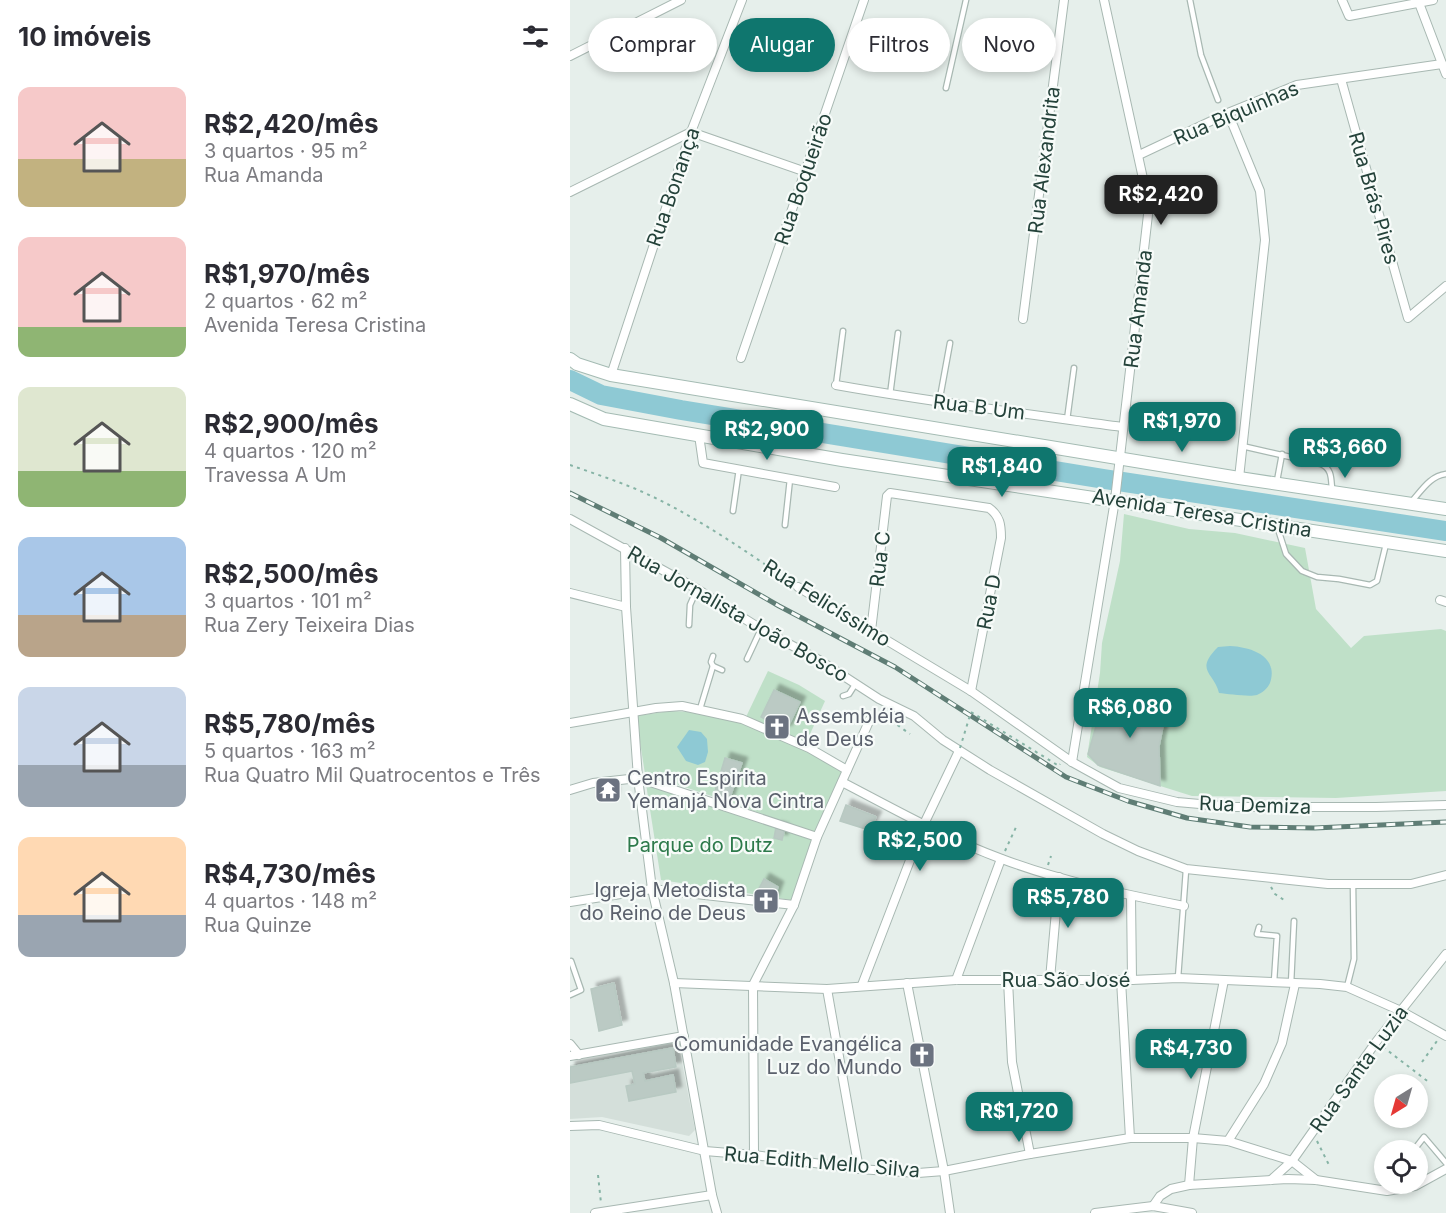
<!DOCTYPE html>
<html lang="pt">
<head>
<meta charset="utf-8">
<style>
	:root { --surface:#fff; --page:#f2f2f3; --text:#2b2b33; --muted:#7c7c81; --accent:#0f766e }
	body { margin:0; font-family:Inter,sans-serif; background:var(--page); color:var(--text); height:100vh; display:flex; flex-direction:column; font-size:22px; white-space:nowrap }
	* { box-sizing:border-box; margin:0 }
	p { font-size:20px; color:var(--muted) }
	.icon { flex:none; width:33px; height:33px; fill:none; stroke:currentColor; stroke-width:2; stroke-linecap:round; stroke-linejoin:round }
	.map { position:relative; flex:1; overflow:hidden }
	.drawer { display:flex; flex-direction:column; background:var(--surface); width:570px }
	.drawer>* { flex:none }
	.guide { position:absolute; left:18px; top:18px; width:570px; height:54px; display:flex; gap:12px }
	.needle { width:39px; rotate:217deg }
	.controls { position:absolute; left:804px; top:1074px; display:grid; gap:12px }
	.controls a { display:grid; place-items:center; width:54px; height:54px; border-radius:50%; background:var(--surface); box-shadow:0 3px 9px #0003; font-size:30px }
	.price { position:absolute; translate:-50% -51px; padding:0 14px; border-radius:12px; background:var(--accent); color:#fff; font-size:20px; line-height:39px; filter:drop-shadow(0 2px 3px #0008) }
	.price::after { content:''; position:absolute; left:50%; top:36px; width:18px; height:14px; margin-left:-9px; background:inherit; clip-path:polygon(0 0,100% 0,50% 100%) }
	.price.current { background:#222; color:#fff }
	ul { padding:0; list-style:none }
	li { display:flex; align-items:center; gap:18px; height:150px; padding:0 18px }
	li span { display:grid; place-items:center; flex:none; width:168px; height:120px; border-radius:12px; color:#555 }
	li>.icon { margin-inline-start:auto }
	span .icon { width:72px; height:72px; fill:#fffc; stroke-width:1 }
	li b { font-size:26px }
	h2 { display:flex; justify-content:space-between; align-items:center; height:72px; padding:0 18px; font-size:26px }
	.chip { padding:0 21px; border-radius:27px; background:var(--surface); box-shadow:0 3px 9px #0003; font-size:21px; line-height:54px }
	.chip.current { background:var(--accent); color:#fff }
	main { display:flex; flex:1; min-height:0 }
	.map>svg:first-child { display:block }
	.built { fill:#d4dfda }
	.green { fill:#bfe0c8 }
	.water { fill:#8ec9d4 }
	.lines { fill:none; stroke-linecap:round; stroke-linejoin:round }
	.river { stroke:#8ec9d4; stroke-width:20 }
	.building { fill:#bbcac4; stroke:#b8c9c2; stroke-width:1.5; filter:url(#shadow) }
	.lane-casing { stroke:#a8b8b2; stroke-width:7 }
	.street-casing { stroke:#a8b8b2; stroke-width:10 }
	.secondary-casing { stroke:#a4bbb3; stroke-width:14 }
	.path { stroke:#86b3a5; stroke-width:2; stroke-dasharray:3 4.5; stroke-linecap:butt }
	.lane { stroke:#fff; stroke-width:4.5 }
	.street { stroke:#fff; stroke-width:8 }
	.secondary { stroke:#fff; stroke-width:12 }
	.rail-casing { stroke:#5f7d75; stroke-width:5 }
	.rail { stroke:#f7fbf9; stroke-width:3; stroke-dasharray:9; stroke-linecap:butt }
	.path-bridge { stroke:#86b3a5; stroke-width:2; stroke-dasharray:3 4.5; stroke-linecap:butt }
	.labels { text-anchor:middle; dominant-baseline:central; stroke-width:4.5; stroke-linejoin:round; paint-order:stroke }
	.street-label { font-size:20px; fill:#24423a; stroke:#f7fbf9 }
	.worship-label { font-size:20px; fill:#5b616d; stroke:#f7fbf9; text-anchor:start }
	.park-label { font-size:20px; fill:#2d7a4b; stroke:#f7fbf9 }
</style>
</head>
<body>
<main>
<section class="drawer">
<h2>10 imóveis<svg class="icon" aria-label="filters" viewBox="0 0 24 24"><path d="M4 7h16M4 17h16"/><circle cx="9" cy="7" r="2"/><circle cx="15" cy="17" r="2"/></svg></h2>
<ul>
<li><span style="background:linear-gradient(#f6c9c9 60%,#c2b280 0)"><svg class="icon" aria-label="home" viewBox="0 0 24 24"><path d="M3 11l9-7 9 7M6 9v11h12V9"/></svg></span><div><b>R$2,420/mês</b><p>3 quartos · 95 m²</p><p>Rua Amanda</p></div></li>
<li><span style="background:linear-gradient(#f6c9c9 75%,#8fb573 0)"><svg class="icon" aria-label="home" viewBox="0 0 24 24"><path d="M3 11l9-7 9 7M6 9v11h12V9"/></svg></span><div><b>R$1,970/mês</b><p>2 quartos · 62 m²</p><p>Avenida Teresa Cristina</p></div></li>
<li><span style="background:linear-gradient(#dfe7d0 70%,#8fb573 0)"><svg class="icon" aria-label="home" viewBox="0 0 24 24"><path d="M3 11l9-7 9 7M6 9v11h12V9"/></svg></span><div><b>R$2,900/mês</b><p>4 quartos · 120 m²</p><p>Travessa A Um</p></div></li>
<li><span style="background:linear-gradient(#a9c7e8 65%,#b9a48a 0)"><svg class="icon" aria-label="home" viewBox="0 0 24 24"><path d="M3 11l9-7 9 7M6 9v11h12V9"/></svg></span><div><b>R$2,500/mês</b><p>3 quartos · 101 m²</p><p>Rua Zery Teixeira Dias</p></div></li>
<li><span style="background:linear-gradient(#c9d6e8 65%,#9aa5b1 0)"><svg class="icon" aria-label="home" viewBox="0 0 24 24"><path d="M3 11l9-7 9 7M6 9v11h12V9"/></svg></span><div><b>R$5,780/mês</b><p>5 quartos · 163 m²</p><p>Rua Quatro Mil Quatrocentos e Três</p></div></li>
<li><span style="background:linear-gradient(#ffd9b3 65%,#9aa5b1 0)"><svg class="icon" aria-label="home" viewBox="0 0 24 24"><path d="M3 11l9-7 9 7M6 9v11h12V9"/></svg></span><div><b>R$4,730/mês</b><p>4 quartos · 148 m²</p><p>Rua Quinze</p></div></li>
</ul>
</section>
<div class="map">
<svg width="876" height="1213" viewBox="0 0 876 1213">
	<defs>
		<filter id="shadow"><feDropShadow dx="5.5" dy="-5.5" stdDeviation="1.5" flood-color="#0004"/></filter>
	</defs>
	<rect width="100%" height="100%" fill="#e6efeb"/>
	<!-- built -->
	<path class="built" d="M 108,1041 L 125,1130 L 119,1136 L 32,1117 L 0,1119 L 0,1065 Z"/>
	<!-- green -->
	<g class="green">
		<path d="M 554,514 L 619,529 L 665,533 L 735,548 L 746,609 L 781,648 L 794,636 L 871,629 L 876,631 L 876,791 L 766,798 L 622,796 L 530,767 L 517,757 L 530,673 L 532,643 L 550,561 Z"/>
		<path d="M 198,671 L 229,685 L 255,701 L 236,743 L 176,717 Z"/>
		<path d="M 100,711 C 162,712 221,741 273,772 L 245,835 L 163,803 L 75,774 L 66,716 Z"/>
		<path d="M 76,784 L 242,839 L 221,900 L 91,880 Z"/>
	</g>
	<!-- water -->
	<g class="water">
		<path d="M 660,646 C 681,647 709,656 700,683 C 698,688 692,693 687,695 C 679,697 658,694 649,693 C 644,672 624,671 648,647 Z"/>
		<path d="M 119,730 L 131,732 L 137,739 L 138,752 L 135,762 L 128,765 L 116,761 L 107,747 Z"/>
	</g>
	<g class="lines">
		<!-- river -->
		<path class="river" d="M 0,380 L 31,395 L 111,410 L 534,479 L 876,531"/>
	</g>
	<!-- building -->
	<g class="building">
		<path d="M 204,690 L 230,702 L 216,731 L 191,717 Z"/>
		<path d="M 566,701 L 591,702 L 594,721 L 589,746 L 590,786 L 528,765 L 518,754 L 533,702 L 546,705 Z"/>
		<path d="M 155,758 L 172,763 L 158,803 L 143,798 Z"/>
		<path d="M 41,785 L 44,794 L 43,799 L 36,800 L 33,787 Z"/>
		<path d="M 276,805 L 306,817 L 299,830 L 270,821 Z"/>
		<path d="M 206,827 L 213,829 L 214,832 L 212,840 L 204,838 Z"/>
		<path d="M 194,879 L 208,887 L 203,901 L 184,898 Z"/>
		<path d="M 44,983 L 52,1025 L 29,1031 L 21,989 Z"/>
		<path d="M 103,1048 L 106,1067 L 73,1073 L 75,1081 L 103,1075 L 106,1092 L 59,1101 L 56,1086 L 65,1084 L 62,1071 L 0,1083 L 0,1067 Z"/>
	</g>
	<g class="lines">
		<defs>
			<g id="lane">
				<path d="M 620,0 L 631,55 L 648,100"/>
				<path d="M 376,88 L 396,0"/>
				<path d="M 266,385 L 273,331"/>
				<path d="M 320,395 L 328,333"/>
				<path d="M 369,403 L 380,343"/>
				<path d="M 497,420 L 504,368"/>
				<path d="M 672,446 L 751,464 C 762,469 761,478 762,489"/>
				<path d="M 707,481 L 712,454"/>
				<path d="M 842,501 C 852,490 860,476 876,474"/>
				<path d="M 163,511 L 169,469"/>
				<path d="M 215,525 L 220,479"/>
				<path d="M 707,526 L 716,554 L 732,571 L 747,577 L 769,579 L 800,585 L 807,581 L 816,544"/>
				<path d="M 119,625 L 120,605 L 127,589"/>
				<path d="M 143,656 L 141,662 L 143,666 L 152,670"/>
				<path d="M 177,659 L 191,629"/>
				<path d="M 273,696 L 279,694 L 286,683"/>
				<path d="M 130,709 L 143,666"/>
				<path d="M 689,927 L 687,934 L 707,936 L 704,982"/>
				<path d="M 608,978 L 616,870"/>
				<path d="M 721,984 L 724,921"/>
				<path d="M 777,987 L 784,959 L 783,884"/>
				<path d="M 0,995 L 11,990 L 1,961"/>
				<path d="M 847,1146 L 854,1137 L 876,1163"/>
			</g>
			<g id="street">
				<path d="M 772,0 L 779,16 L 863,0"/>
				<path d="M 849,3 L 876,74"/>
				<path d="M 0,56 L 111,0"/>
				<path d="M 771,79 L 838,318 L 876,286"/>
				<path d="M 658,113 L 690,191 L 695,240 L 669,478"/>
				<path d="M 569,155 L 658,113 L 727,85 L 872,64"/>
				<path d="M 0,192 L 121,132 L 236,172"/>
				<path d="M 453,319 L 494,0"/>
				<path d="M 171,358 L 294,0"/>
				<path d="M 41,375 L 121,132 L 172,0"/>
				<path d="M 266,385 C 361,402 457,414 552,427"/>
				<path d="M 129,435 L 133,463 L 265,487"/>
				<path d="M 0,519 L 127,589 L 191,629 L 249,660 L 309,699 L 344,716 L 373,740 L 420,770 L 533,834 L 568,851 L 616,869 L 758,884 L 841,884 L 876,875"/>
				<path d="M 55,548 L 56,607 L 68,778 L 82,889 L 104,983 L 142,1195 L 147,1213"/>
				<path d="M 228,587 L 401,691 L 502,762 L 549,788 L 607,802 L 664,807 L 806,807 L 876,805"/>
				<path d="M 0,593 L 56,607"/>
				<path d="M 870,600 L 876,602"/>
				<path d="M 301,631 L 317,496 L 320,493 L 419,508 C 430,516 431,525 431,538 L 401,691"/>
				<path d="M 0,723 L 86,708 L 112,706 L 172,719 L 239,748 L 277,770"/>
				<path d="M 502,762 L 545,500 L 579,206 L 534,0"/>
				<path d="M 272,782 C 324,809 377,839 432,859 C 490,881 553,894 614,906"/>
				<path d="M 0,790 L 23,783 L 68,778 L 247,837"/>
				<path d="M 561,896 L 562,980"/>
				<path d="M 0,902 L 82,889 L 224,905"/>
				<path d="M 480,979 L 489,877"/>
				<path d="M 386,980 L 431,859"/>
				<path d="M 438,980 L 442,1062 L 460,1154"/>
				<path d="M 551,980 L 560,1138"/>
				<path d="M 104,983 L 257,989 L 386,980 L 562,980 L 608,978 L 750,984 L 777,987 L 831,1011 L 876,1036"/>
				<path d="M 337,983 L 374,1171 L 380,1213"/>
				<path d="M 292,985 L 354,824 L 389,751"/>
				<path d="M 257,989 L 289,1169"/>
				<path d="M 0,1044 L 9,1055"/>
				<path d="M 0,1056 L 114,1036"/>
				<path d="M 0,1126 L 29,1125 L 135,1151 L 184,1155 L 289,1169 L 348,1173 L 374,1171 L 460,1154 L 560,1138 L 623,1138 L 658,1141 L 722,1161 L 746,1180"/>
				<path d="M 658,1141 L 694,1084 L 712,1043 L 725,984"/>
				<path d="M 184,1155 L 183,985 L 224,905 L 247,837 L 301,717"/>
				<path d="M 701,1180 L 722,1161 L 806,1042 L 876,954"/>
				<path d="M 619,1185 L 623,1138 L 654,980"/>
				<path d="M 583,1206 L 590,1196 L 601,1189 L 619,1185 L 718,1179 L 746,1180 L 817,1191 L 845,1186 L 876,1169"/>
				<path d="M 25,1213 L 142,1195"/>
				<path d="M 525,1213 L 583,1206 L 622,1213"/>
			</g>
			<g id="secondary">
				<path d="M 0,359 L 7,364 L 41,375 L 669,478 L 876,509"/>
				<path d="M 0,404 L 34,419 L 272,460 L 876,551"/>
			</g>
		</defs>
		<!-- lane casing -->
		<use href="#lane" class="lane-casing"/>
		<!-- street casing -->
		<use href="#street" class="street-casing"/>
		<!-- secondary casing -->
		<use href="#secondary" class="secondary-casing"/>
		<!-- path -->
		<g class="path">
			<path d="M 0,465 C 20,472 41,479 61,487 C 117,510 171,548 221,582"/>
			<path d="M 309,712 L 340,734"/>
			<path d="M 401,712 L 489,766 L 490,764"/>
			<path d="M 435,851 L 447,825"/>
			<path d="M 478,865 L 481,856"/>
			<path d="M 701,887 L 705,894 L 714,900"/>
			<path d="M 813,1047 L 860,1083"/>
			<path d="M 852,1062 L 867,1041"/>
			<path d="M 747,1141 L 759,1165"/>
			<path d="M 28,1175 L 31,1203"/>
		</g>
		<!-- lane -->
		<use href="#lane" class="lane"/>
		<!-- street -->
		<use href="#street" class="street"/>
		<!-- secondary -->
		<use href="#secondary" class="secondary"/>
		<defs>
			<path id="rail" d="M 0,493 L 91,538 L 209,606 L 325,667 L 496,777 L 558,801 L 617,818 L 680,827 L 745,828 L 876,822"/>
		</defs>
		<!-- rail casing -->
		<use href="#rail" class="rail-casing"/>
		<!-- rail -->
		<use href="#rail" class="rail"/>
		<!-- path-bridge -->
		<path class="path-bridge" d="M 390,748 L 401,712"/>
	</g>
	<!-- icons -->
	<defs>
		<symbol id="church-square" viewBox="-11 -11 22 22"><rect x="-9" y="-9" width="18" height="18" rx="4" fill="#6b7280" stroke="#f7fbf9"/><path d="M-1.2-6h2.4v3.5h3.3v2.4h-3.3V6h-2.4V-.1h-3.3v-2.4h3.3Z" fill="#fff"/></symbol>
		<symbol id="temple-square" viewBox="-11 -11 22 22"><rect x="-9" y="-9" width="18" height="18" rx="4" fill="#6b7280" stroke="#f7fbf9"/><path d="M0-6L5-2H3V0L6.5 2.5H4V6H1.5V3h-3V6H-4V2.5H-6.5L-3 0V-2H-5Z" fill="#fff"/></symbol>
	</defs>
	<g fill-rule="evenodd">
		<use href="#church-square" x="192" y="712" width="30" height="30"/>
		<use href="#temple-square" x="23" y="775" width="30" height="30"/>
		<use href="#church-square" x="181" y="886" width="30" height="30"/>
		<use href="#church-square" x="337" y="1040" width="30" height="30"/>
	</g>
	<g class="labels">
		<!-- street labels -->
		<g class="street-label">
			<text transform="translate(666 113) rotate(-23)">Rua Biquinhas</text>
			<text transform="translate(474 160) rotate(-83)">Rua Alexandrita</text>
			<text transform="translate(233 179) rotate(-71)">Rua Boqueirão</text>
			<text transform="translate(103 187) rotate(-71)">Rua Bonança</text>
			<text transform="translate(804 198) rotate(74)">Rua Brás Pires</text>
			<text transform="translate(568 309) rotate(-83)">Rua Amanda</text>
			<text transform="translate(409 407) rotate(7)">Rua B Um</text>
			<text transform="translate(632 513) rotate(9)">Avenida Teresa Cristina</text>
			<text transform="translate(310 559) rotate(-83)">Rua C</text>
			<text transform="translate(419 602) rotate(-79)">Rua D</text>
			<text transform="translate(257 603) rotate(32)">Rua Felicíssimo</text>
			<text transform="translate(168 614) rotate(30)">Rua Jornalista João Bosco</text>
			<text transform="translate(685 805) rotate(2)">Rua Demiza</text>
			<text x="496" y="980">Rua São José</text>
			<text transform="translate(789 1069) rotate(-54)">Rua Santa Luzia</text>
			<text transform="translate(252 1162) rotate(5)">Rua Edith Mello Silva</text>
		</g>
		<!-- worship labels -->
		<g class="worship-label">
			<text x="226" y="716">Assembléia<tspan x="226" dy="23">de Deus</tspan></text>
			<text x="57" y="778">Centro Espirita<tspan x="57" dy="23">Yemanjá Nova Cintra</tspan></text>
			<text x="176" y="890" text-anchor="end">Igreja Metodista<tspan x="176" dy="23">do Reino de Deus</tspan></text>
			<text x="332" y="1044" text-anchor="end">Comunidade Evangélica<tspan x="332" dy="23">Luz do Mundo</tspan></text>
		</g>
		<!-- park labels -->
		<g class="park-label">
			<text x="130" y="845">Parque do Dutz</text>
		</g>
	</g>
</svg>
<div class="controls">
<a><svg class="needle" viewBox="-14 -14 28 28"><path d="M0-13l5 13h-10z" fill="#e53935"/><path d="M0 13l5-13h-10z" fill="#7c7c81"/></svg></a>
<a><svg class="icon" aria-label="locate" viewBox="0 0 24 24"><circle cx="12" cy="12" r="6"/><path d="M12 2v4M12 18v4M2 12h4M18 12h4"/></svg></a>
</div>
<b class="price current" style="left:591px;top:226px">R$2,420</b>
<b class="price" style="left:612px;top:453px">R$1,970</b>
<b class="price" style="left:197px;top:461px">R$2,900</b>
<b class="price" style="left:775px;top:479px">R$3,660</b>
<b class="price" style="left:432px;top:498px">R$1,840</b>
<b class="price" style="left:560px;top:739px">R$6,080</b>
<b class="price" style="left:350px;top:872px">R$2,500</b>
<b class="price" style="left:498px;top:929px">R$5,780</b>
<b class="price" style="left:621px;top:1080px">R$4,730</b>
<b class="price" style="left:449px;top:1143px">R$1,720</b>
<div class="guide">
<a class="chip">Comprar</a>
<a class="chip current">Alugar</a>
<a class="chip">Filtros</a>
<a class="chip">Novo</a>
</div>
</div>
</main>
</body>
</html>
